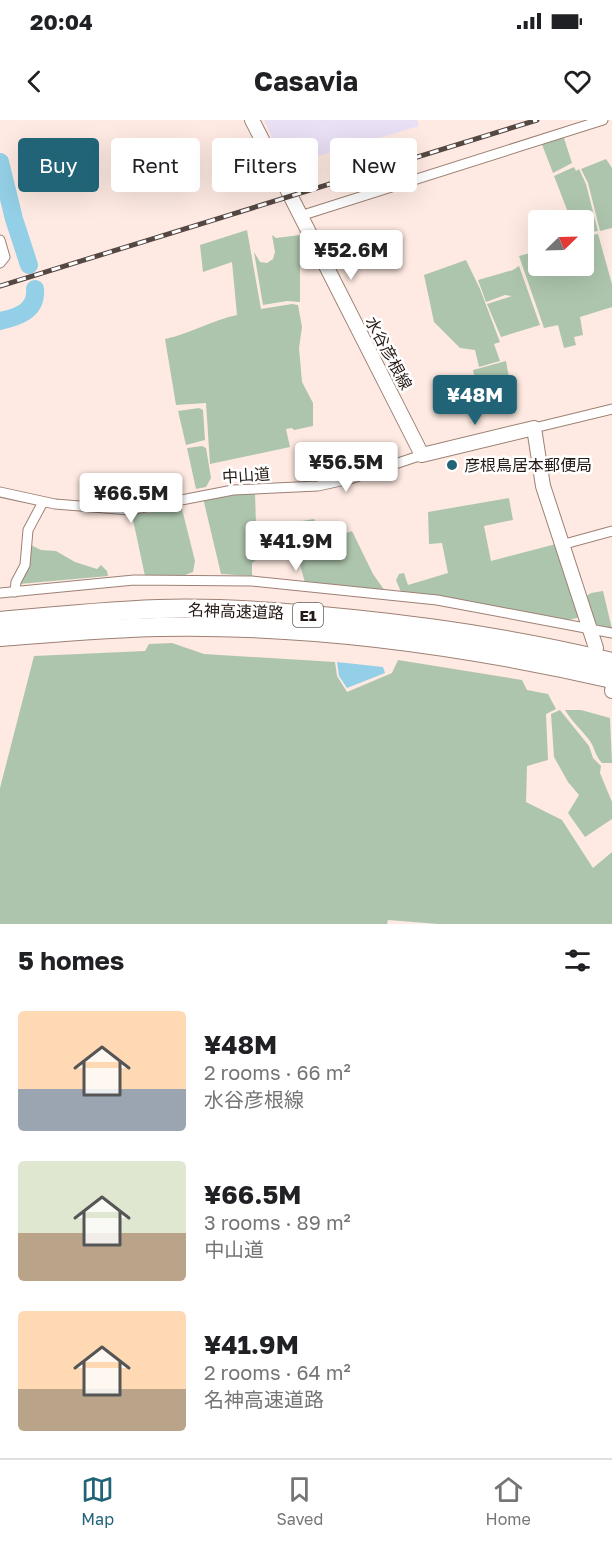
<!DOCTYPE html>
<html lang="en">
<head>
<meta charset="utf-8">
<style>
	:root { --surface:#fff; --page:#f6f6f6; --text:#202124; --muted:#757577; --line:#e0e0e0; --accent:#216477 }
	body { margin:0; font-family:"Golos Text","Noto Sans JP",sans-serif; background:var(--page); color:var(--text); height:100vh; display:flex; flex-direction:column; font-size:22px; white-space:nowrap }
	* { box-sizing:border-box; margin:0 }
	p { font-size:20px; color:var(--muted) }
	.icon { flex:none; width:33px; height:33px; fill:none; stroke:currentColor; stroke-width:2; stroke-linecap:round; stroke-linejoin:round }
	.map { position:relative; height:804px; overflow:hidden }
	.side { display:flex; flex-direction:column; background:var(--surface); flex:1 }
	.side>* { flex:none }
	.hud { position:absolute; left:18px; top:18px; width:576px; height:54px; display:flex; gap:12px }
	.needle { width:39px; rotate:67deg }
	.fabs { position:absolute; left:528px; top:90px; display:grid; gap:12px }
	.fabs a { display:grid; place-items:center; width:66px; height:66px; border-radius:6px; background:var(--surface); box-shadow:0 6px 24px #0002; font-size:30px }
	.price { position:absolute; translate:-50% -51px; padding:0 14px; border-radius:6px; background:#fff; color:#222; font-size:20px; line-height:39px; filter:drop-shadow(0 2px 3px #0008) }
	.price::after { content:''; position:absolute; left:50%; top:36px; width:18px; height:14px; margin-left:-9px; background:inherit; clip-path:polygon(0 0,100% 0,50% 100%) }
	.price.selected { background:var(--accent); color:#fff }
	ul { padding:0; list-style:none }
	li { display:flex; align-items:center; gap:18px; height:150px; padding:0 18px }
	li span { display:grid; place-items:center; flex:none; width:168px; height:120px; border-radius:6px; color:#555 }
	li>.icon { margin-inline-start:auto }
	span .icon { width:72px; height:72px; fill:#fffc; stroke-width:1 }
	li b { font-size:26px }
	h2 { display:flex; justify-content:space-between; align-items:center; height:72px; padding:0 18px; font-size:26px }
	.pill { padding:0 21px; border-radius:6px; background:var(--surface); box-shadow:0 6px 24px #0002; font-size:21px; line-height:54px }
	.pill.selected { background:var(--accent); color:#fff }
	.status { display:flex; justify-content:space-between; align-items:center; height:42px; padding:0 30px; background:var(--surface); direction:ltr }
	.status svg { height:16px; fill:currentColor }
	header { display:flex; justify-content:space-between; align-items:center; height:78px; padding:0 18px; background:var(--surface); font-size:27px; font-weight:700 }
	.menu { display:flex; justify-content:space-around; align-items:center; height:84px; border-top:2px solid var(--line); background:var(--surface); font-size:16px; color:var(--muted) }
	.menu a { display:grid; justify-items:center; gap:3px }
	.menu .selected { color:var(--accent) }
	.map>svg:first-child { display:block }
	.industrial { fill:#eae0f5 }
	.green { fill:#adc5ad }
	.water { fill:#93cfe6 }
	.lines { fill:none; stroke-linecap:round; stroke-linejoin:round }
	.river { stroke:#93cfe6; stroke-width:18 }
	.street-casing { stroke:#9d8074; stroke-width:11 }
	.secondary-casing { stroke:#9d8074; stroke-width:16 }
	.highway-casing { stroke:#9d8074; stroke-width:20 }
	.street { stroke:#fff; stroke-width:9 }
	.secondary { stroke:#fff; stroke-width:14 }
	.highway { stroke:#fff; stroke-width:18 }
	.rail-casing { stroke:#554843; stroke-width:5 }
	.rail { stroke:#fff; stroke-width:3; stroke-dasharray:9; stroke-linecap:butt }
	.poi-dot { fill:#216477; stroke:#fff; stroke-width:2 }
	.labels { text-anchor:middle; dominant-baseline:central; stroke-width:5; stroke-linejoin:round; paint-order:stroke }
	.shield { fill:#fff; stroke:#665f5b; stroke-width:1.5 }
	.shield-label { font-size:15px; font-weight:bold; fill:#251a15 }
	.street-label { font-size:16px; fill:#251a15; stroke:#fff }
	.poi-label { font-size:16px; fill:#251a15; stroke:#fff; text-anchor:start }
</style>
</head>
<body>
<div class="status"><b>20:04</b><svg viewBox="0 0 49 12"><path d="M0 12V9h3v3zM5 12V6h3v6zM10 12V3h3v9zM15 12V0h3v12zM26 1h20v11H26zM47 4h2v5h-2z"/></svg></div>
<header><svg class="icon" aria-label="back" viewBox="0 0 24 24"><path d="M15 5l-7 7 7 7"/></svg>Casavia<svg class="icon" aria-label="heart" viewBox="0 0 24 24"><path d="M12 20l-8-8c-3-5 5-10 8-4 3-6 11-1 8 4z"/></svg></header>
<div class="map">
<svg width="612" height="804" viewBox="0 0 612 804">
	<rect width="100%" height="100%" fill="#feeae2"/>
	<!-- industrial -->
	<path class="industrial" d="M 264,0 L 417,0 L 419,6 L 285,46 Z"/>
	<!-- green -->
	<g class="green">
		<path d="M 563,15 L 572,43 L 553,53 L 541,22 Z"/>
		<path d="M 606,39 L 612,48 L 612,108 L 600,111 L 588,63 L 581,49 Z"/>
		<path d="M 574,47 L 576,51 L 579,49 L 586,64 L 598,111 L 584,113 L 584,100 L 571,100 L 554,56 Z"/>
		<path d="M 247,110 L 261,189 L 292,184 L 298,185 L 302,207 L 299,228 L 302,262 L 313,283 L 313,306 L 294,310 L 292,308 L 286,309 L 290,327 L 210,344 L 206,283 L 176,285 L 165,219 C 190,214 212,200 237,195 L 232,142 L 203,152 L 200,125 Z"/>
		<path d="M 598,114 L 612,164 L 612,187 L 580,197 L 583,215 L 574,217 L 576,225 L 564,228 L 558,205 L 544,208 L 519,136 L 538,131 L 538,146 L 584,146 L 584,116 Z"/>
		<path d="M 272,115 L 276,118 L 300,115 L 303,122 L 300,127 L 300,182 L 287,181 L 263,185 L 254,132 L 260,142 L 267,143 L 273,139 L 275,132 Z"/>
		<path d="M 466,140 L 480,169 L 500,222 L 494,224 L 500,241 L 479,247 L 475,230 L 460,228 L 434,202 L 424,155 Z"/>
		<path d="M 519,146 L 540,205 L 501,217 L 487,184 L 512,176 L 505,175 L 486,182 L 478,160 L 513,150 Z"/>
		<path d="M 506,241 L 510,263 L 478,273 L 473,250 Z"/>
		<path d="M 199,288 L 203,290 L 205,320 L 186,325 L 178,291 Z"/>
		<path d="M 202,326 L 206,328 L 211,358 L 206,367 L 196,369 L 187,328 Z"/>
		<path d="M 255,373 L 256,405 L 290,403 L 314,399 L 325,421 L 352,411 L 373,454 L 385,471 L 305,463 L 296,429 L 263,439 L 262,435 L 252,443 L 252,456 L 221,454 L 203,378 Z"/>
		<path d="M 509,378 L 513,400 L 484,406 L 491,441 L 556,424 L 579,495 L 577,498 L 568,500 L 401,472 L 396,460 L 399,454 L 404,453 L 408,465 L 448,453 L 442,423 L 429,424 L 428,392 Z"/>
		<path d="M 181,385 L 195,441 L 193,452 L 185,455 L 145,456 L 132,395 L 170,389 Z"/>
		<path d="M 29,424 L 41,430 L 56,431 L 75,442 L 97,449 L 101,445 L 107,451 L 108,456 L 19,464 L 29,446 Z"/>
		<path d="M 603,471 L 612,509 L 592,503 L 585,477 L 591,473 Z"/>
		<path d="M 172,523 L 204,534 L 335,542 L 337,556 L 347,572 L 392,553 L 398,540 L 522,560 L 527,570 L 548,574 L 556,589 L 546,594 L 548,640 L 527,646 L 526,682 L 562,700 L 593,748 L 612,732 L 612,804 L 439,804 L 388,800 L 387,804 L 0,804 L 0,668 L 34,536 L 145,531 L 149,524 Z"/>
		<path d="M 560,590 L 589,626 L 593,638 L 601,646 L 600,653 L 612,682 L 612,699 L 585,717 L 568,693 L 579,675 L 568,662 L 554,637 L 551,594 Z"/>
		<path d="M 565,590 L 581,590 L 610,598 L 612,643 L 602,643 C 595,636 595,628 590,621 C 582,610 572,602 565,590 Z"/>
	</g>
	<!-- water -->
	<path class="water" d="M 337,542 L 383,547 L 385,553 L 347,568 L 339,556 Z"/>
	<g class="lines">
		<!-- river -->
		<g class="river">
			<path d="M 0,42 L 14,99 L 29,145"/>
			<path d="M 0,201 C 18,197 37,191 35,169"/>
		</g>
		<defs>
			<g id="street">
				<path d="M 300,96 L 603,0"/>
				<path d="M 0,120 L 5,137 L 0,143"/>
				<path d="M 534,308 L 612,289"/>
				<path d="M 0,372 L 55,384 L 130,390 L 233,370 L 318,366 L 350,359 L 422,335"/>
				<path d="M 561,425 L 612,411"/>
				<path d="M 15,472 L 16,462 L 25,445 L 28,410 L 43,382"/>
				<path d="M 0,473 L 134,460 L 252,461 L 437,480 L 612,513"/>
			</g>
			<g id="secondary">
				<path d="M 252,0 L 422,335 L 534,308 L 543,366 L 596,528"/>
				<path d="M 612,570 L 612,571"/>
			</g>
			<g id="highway">
				<path d="M 0,501 C 53,496 105,491 158,489 C 223,487 288,492 353,499 C 441,508 526,521 612,542"/>
				<path d="M 0,517 C 53,513 106,508 159,507 C 311,504 464,525 612,559"/>
			</g>
		</defs>
		<!-- street casing -->
		<use href="#street" class="street-casing"/>
		<!-- secondary casing -->
		<use href="#secondary" class="secondary-casing"/>
		<!-- highway casing -->
		<use href="#highway" class="highway-casing"/>
		<!-- street -->
		<use href="#street" class="street"/>
		<!-- secondary -->
		<use href="#secondary" class="secondary"/>
		<!-- highway -->
		<use href="#highway" class="highway"/>
		<defs>
			<path id="rail" d="M 0,166 L 537,0"/>
		</defs>
		<!-- rail casing -->
		<use href="#rail" class="rail-casing"/>
		<!-- rail -->
		<use href="#rail" class="rail"/>
	</g>
	<!-- markers -->
	<circle class="poi-dot" cx="452" cy="345" r="6"/>
	<g class="labels">
		<!-- shield labels -->
		<rect class="shield" x="293" y="483" width="30" height="24" rx="4.5"/>
		<g class="shield-label">
			<text x="308" y="495">E1</text>
		</g>
		<!-- street labels -->
		<g class="street-label">
			<text transform="translate(389 233) rotate(62)">水谷彦根線</text>
			<text transform="translate(246 355) rotate(-4)">中山道</text>
			<text transform="translate(236 491) rotate(2)">名神高速道路</text>
		</g>
		<!-- poi labels -->
		<g class="poi-label">
			<text x="464" y="345">彦根鳥居本郵便局</text>
		</g>
	</g>
</svg>
<div class="fabs">
<a><svg class="needle" viewBox="-14 -14 28 28"><path d="M0-13l5 13h-10z" fill="#e53935"/><path d="M0 13l5-13h-10z" fill="#757577"/></svg></a>
</div>
<b class="price" style="left:351px;top:161px">¥52.6M</b>
<b class="price selected" style="left:475px;top:306px">¥48M</b>
<b class="price" style="left:346px;top:373px">¥56.5M</b>
<b class="price" style="left:131px;top:404px">¥66.5M</b>
<b class="price" style="left:296px;top:452px">¥41.9M</b>
<div class="hud">
<a class="pill selected">Buy</a>
<a class="pill">Rent</a>
<a class="pill">Filters</a>
<a class="pill">New</a>
</div>
</div>
<section class="side">
<h2>5 homes<svg class="icon" aria-label="filters" viewBox="0 0 24 24"><path d="M4 7h16M4 17h16"/><circle cx="9" cy="7" r="2"/><circle cx="15" cy="17" r="2"/></svg></h2>
<ul>
<li><span style="background:linear-gradient(#ffd9b3 65%,#9aa5b1 0)"><svg class="icon" aria-label="home" viewBox="0 0 24 24"><path d="M3 11l9-7 9 7M6 9v11h12V9"/></svg></span><div><b>¥48M</b><p>2 rooms · 66 m²</p><p>水谷彦根線</p></div></li>
<li><span style="background:linear-gradient(#dfe7d0 60%,#b9a48a 0)"><svg class="icon" aria-label="home" viewBox="0 0 24 24"><path d="M3 11l9-7 9 7M6 9v11h12V9"/></svg></span><div><b>¥66.5M</b><p>3 rooms · 89 m²</p><p>中山道</p></div></li>
<li><span style="background:linear-gradient(#ffd9b3 65%,#b9a48a 0)"><svg class="icon" aria-label="home" viewBox="0 0 24 24"><path d="M3 11l9-7 9 7M6 9v11h12V9"/></svg></span><div><b>¥41.9M</b><p>2 rooms · 64 m²</p><p>名神高速道路</p></div></li>
</ul>
</section>
<nav class="menu">
<a class="selected"><svg class="icon" aria-label="map" viewBox="0 0 24 24"><path d="M3 6l6-2 6 2 6-2v14l-6 2-6-2-6 2zM9 4v14M15 6v14"/></svg>Map</a>
<a><svg class="icon" aria-label="saved" viewBox="0 0 24 24"><path d="M7 4h10v16l-5-4-5 4z"/></svg>Saved</a>
<a><svg class="icon" aria-label="home" viewBox="0 0 24 24"><path d="M3 11l9-7 9 7M6 9v11h12V9"/></svg>Home</a>
</nav>
</body>
</html>
